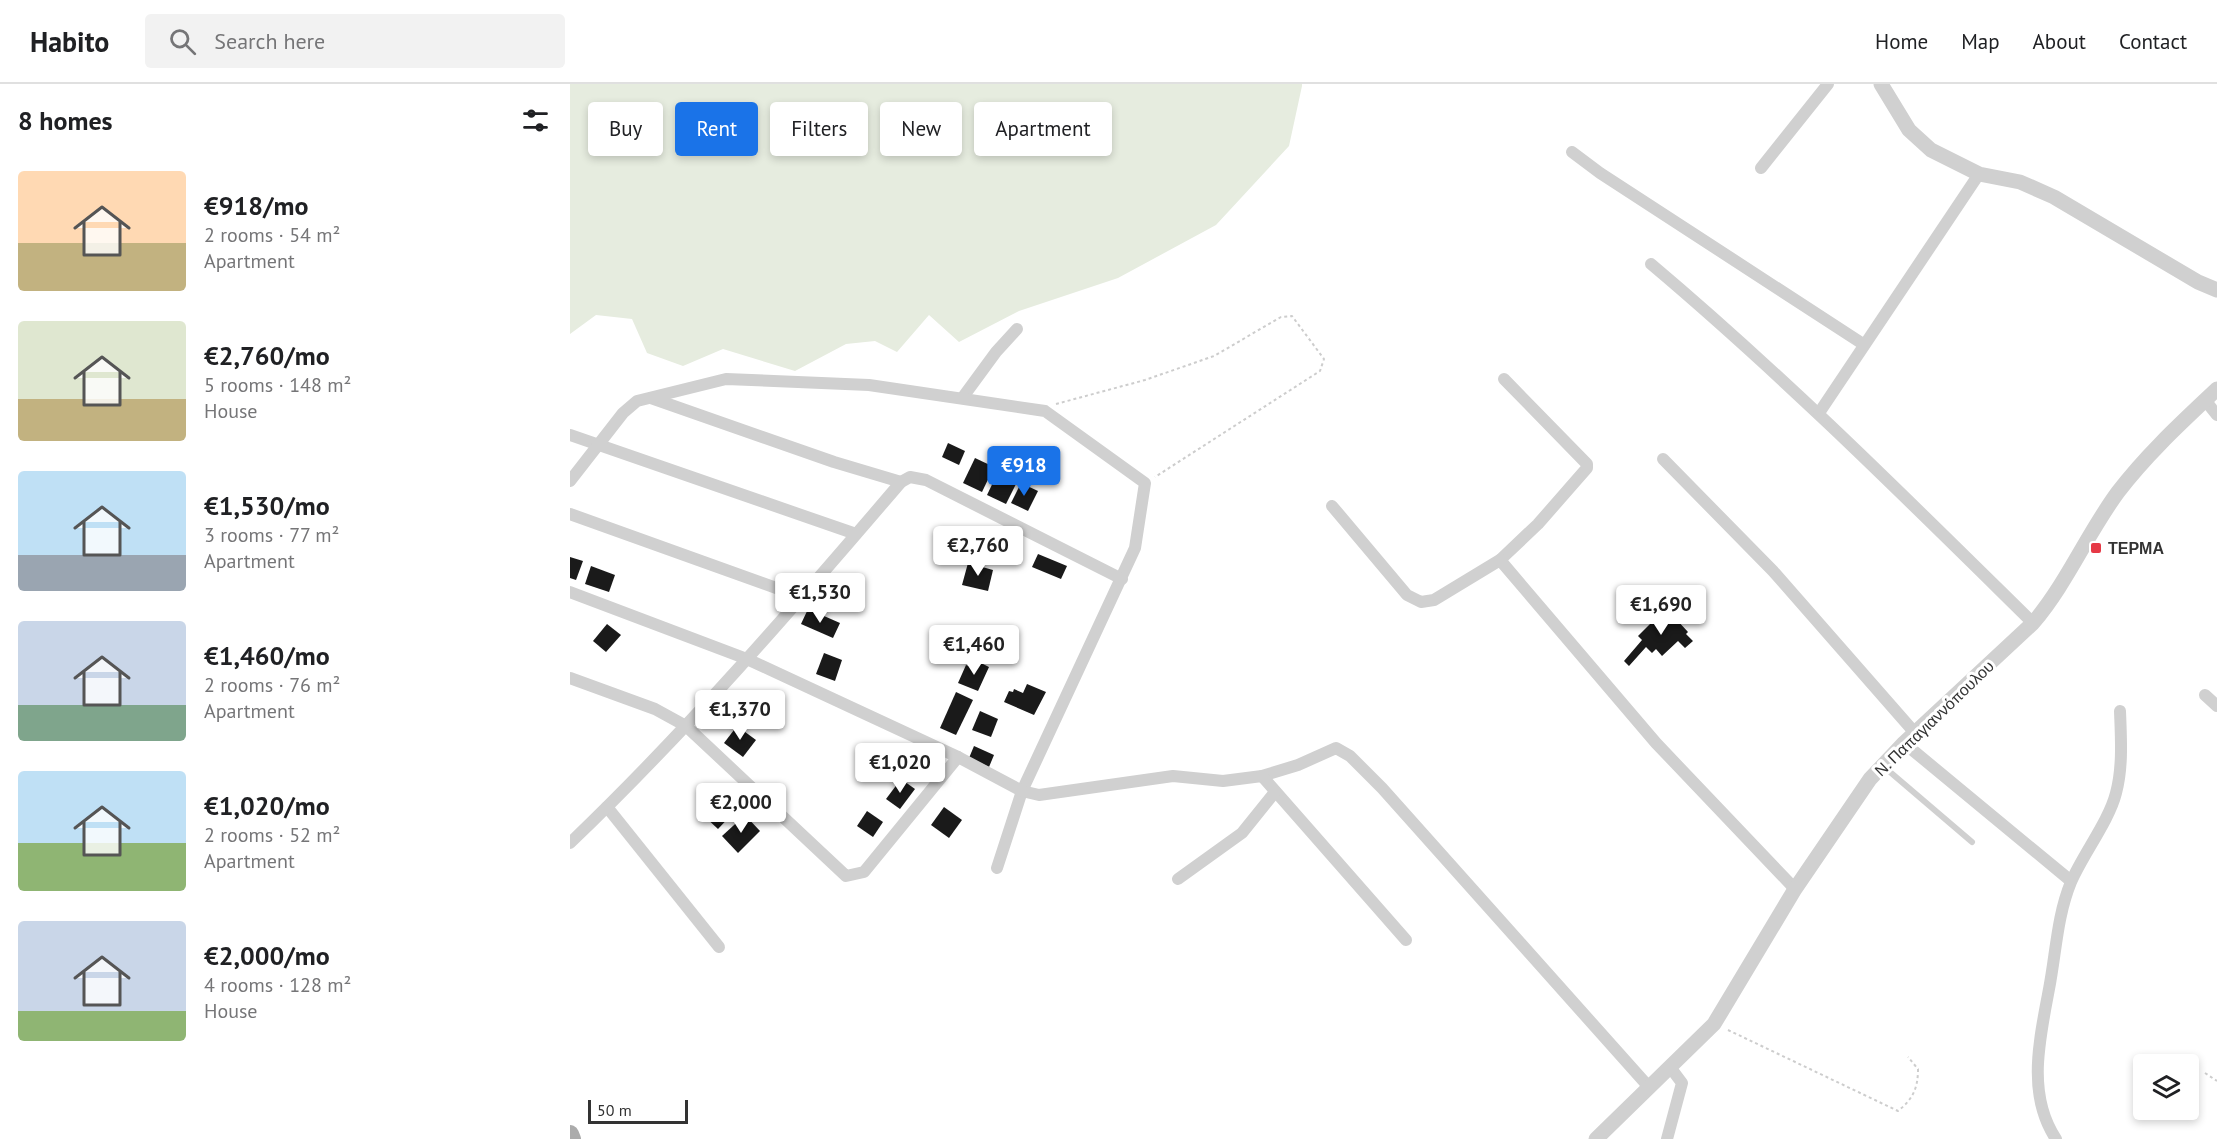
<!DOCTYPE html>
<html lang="en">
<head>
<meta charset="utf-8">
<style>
	:root { --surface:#fff; --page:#f2f2f2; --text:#202124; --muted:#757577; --line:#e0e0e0; --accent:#1a73e8 }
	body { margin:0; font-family:"PT Sans",sans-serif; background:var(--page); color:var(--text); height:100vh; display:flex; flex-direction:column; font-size:22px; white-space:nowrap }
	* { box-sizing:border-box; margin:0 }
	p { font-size:20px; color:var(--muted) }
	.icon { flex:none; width:33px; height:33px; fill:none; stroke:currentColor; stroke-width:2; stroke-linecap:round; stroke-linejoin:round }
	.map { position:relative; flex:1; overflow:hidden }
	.side { display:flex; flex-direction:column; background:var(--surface); width:570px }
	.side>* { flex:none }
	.top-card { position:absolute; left:18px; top:18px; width:570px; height:54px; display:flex; gap:12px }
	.fabs { position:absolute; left:1563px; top:970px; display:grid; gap:12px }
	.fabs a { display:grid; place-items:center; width:66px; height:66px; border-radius:6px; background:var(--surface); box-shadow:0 3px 9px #0003; font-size:30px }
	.scale { position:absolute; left:18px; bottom:15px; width:100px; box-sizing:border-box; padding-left:6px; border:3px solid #333; border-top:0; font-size:16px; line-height:21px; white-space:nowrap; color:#333; -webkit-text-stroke:4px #fff; paint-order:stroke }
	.price { position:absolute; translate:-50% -51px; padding:0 14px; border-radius:6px; background:#fff; color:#222; font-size:20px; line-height:39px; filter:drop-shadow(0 2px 3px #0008) }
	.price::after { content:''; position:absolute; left:50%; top:36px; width:18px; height:14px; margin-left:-9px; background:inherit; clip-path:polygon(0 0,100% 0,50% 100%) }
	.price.active { background:var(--accent); color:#fff }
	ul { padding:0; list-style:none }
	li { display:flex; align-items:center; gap:18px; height:150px; padding:0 18px }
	li span { display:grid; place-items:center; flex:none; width:168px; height:120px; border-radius:6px; color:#555 }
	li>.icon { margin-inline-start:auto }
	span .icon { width:72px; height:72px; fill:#fffc; stroke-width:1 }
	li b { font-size:26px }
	h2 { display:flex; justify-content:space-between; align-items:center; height:72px; padding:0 18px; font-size:26px }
	.pill { padding:0 21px; border-radius:6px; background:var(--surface); box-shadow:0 3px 9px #0003; font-size:21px; line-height:54px }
	.pill.active { background:var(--accent); color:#fff }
	header { display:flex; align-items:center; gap:36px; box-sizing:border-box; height:84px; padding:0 30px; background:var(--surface); border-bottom:2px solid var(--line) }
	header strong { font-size:28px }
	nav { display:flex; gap:33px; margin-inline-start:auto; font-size:21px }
	.search { width:420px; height:54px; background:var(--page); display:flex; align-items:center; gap:15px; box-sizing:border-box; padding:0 21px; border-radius:6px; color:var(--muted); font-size:22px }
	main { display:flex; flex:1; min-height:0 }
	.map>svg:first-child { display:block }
	.green { fill:#e6ecdf }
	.building { fill:#1a1a1a }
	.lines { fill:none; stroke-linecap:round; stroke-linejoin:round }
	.path { stroke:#cdcdcd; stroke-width:2; stroke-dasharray:3 3; stroke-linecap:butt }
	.service { stroke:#d0d0d0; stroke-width:6 }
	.minor { stroke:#d0d0d0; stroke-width:12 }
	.tertiary { stroke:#d0d0d0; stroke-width:15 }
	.primary { stroke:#ababab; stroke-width:18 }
	.poi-dot { fill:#e63946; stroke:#fff; stroke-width:2 }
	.labels { text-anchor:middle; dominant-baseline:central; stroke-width:6; stroke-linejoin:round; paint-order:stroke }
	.poi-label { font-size:16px; font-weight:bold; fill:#333; stroke:#fff; text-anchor:start }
	.street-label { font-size:16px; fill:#333; stroke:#fff }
</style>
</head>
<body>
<header>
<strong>Habito</strong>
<div class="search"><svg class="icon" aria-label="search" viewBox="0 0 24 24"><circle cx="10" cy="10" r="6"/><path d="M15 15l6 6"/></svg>Search here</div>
<nav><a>Home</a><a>Map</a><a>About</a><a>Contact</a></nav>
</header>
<main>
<section class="side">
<h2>8 homes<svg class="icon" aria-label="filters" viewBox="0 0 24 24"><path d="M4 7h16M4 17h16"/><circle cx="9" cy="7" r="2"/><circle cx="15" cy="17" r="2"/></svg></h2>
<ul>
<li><span style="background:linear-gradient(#ffd9b3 60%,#c2b280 0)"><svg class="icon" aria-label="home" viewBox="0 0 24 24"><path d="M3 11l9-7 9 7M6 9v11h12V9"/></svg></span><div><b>€918/mo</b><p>2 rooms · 54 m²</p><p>Apartment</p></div></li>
<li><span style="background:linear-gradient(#dfe7d0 65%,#c2b280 0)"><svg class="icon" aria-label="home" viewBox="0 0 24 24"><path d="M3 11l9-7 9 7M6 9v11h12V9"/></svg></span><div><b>€2,760/mo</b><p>5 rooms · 148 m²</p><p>House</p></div></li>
<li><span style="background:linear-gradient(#bfe0f5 70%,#9aa5b1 0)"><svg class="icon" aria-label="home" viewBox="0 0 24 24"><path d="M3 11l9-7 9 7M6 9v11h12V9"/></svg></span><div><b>€1,530/mo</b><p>3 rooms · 77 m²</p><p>Apartment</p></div></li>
<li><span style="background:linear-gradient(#c9d6e8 70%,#7fa58c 0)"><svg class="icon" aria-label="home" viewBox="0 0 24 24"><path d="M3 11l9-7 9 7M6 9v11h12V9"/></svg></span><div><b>€1,460/mo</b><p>2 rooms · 76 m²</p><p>Apartment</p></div></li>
<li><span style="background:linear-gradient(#bfe0f5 60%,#8fb573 0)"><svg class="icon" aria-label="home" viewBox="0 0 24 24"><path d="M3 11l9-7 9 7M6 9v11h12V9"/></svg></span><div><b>€1,020/mo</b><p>2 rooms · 52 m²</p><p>Apartment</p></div></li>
<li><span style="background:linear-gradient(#c9d6e8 75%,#8fb573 0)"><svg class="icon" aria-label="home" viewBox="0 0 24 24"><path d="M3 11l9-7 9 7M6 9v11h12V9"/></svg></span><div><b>€2,000/mo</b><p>4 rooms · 128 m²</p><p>House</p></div></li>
</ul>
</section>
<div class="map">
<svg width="1647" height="1055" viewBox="0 0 1647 1055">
	<rect width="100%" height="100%" fill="#fff"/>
	<!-- green -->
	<path class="green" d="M 0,0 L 732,0 L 732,2 L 719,62 L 646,141 L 548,194 L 449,227 L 389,258 L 359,231 L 327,268 L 305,257 L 276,260 L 225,287 L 153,265 L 113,282 L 77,269 L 62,235 L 26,231 L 0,250 Z"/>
	<!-- building -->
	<g class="building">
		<path d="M 378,359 L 395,367 L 389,381 L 372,373 Z"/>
		<path d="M 405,374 L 424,383 L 412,408 L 393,399 Z"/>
		<path d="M 428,388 L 447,398 L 436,420 L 417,411 Z"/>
		<path d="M 451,399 L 468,407 L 458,427 L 441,419 Z"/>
		<path d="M 468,470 L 497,482 L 491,495 L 462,483 Z"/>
		<path d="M 0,473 L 13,477 L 6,496 L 0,494 Z"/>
		<path d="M 398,479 L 423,486 L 418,507 L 392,501 Z"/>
		<path d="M 21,482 L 45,491 L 39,508 L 15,500 Z"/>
		<path d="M 1096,524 L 1118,548 L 1116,550 L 1123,557 L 1115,564 L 1108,557 L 1092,572 L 1086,565 L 1082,569 L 1076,563 L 1059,582 L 1054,577 L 1072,556 L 1068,552 Z"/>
		<path d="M 238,525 L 270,539 L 263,554 L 231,540 Z"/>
		<path d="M 37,540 L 51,551 L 36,568 L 23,557 Z"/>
		<path d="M 254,569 L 272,576 L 265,597 L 246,590 Z"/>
		<path d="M 407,577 L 419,583 L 408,607 L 388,599 L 396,581 L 404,584 Z"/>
		<path d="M 457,600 L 476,608 L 464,631 L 434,618 L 439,607 L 443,608 L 444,605 L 453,609 Z"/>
		<path d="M 386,608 L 403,616 L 386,651 L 370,644 Z"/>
		<path d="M 410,627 L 428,635 L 421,653 L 402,646 Z"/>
		<path d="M 167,642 L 186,656 L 173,673 L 154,659 Z"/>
		<path d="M 404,662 L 424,671 L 419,683 L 399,674 Z"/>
		<path d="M 331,674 L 337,678 L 324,695 L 319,691 Z"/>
		<path d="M 331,695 L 345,705 L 330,725 L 316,715 Z"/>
		<path d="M 153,712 L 167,725 L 148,745 L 134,732 Z"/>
		<path d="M 374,723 L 392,736 L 379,754 L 361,741 Z"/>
		<path d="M 297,727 L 313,738 L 303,753 L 287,742 Z"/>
		<path d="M 175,731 L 190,747 L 168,769 L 152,752 Z"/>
	</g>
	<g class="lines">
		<!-- path -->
		<g class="path">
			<path d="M 486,320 L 575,296 L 644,272 L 711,233 L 722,232 L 754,275 L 750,287 L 585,393"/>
			<path d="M 1158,946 L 1328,1027 C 1343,1015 1348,1004 1348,985 L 1338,973"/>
			<path d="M 1635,989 L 1647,997"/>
		</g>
		<!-- service -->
		<path class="service" d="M 1313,682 L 1402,758"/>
		<!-- minor -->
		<g class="minor">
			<path d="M 1002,68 L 1030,89 L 1293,260"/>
			<path d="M 1191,84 L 1258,0"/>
			<path d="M 1081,180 C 1215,293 1338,416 1463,539"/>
			<path d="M 393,313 L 426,268 L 447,245"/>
			<path d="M 81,314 L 264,378 L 331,398"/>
			<path d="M 1635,316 L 1647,331"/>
			<path d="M 1249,329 L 1409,90"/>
			<path d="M 0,351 L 286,450"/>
			<path d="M 1093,375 L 1203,487 L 1345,649"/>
			<path d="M 0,397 L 53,329 L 67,317 L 156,295 L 299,301 L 475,327 L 575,399 L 565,464 L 452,707 L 427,784"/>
			<path d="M 762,422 L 837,511 L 851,518 L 864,516 L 930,476 L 968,440 L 1017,384 L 1017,380 L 934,295"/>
			<path d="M 0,430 L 231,513"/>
			<path d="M 930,476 L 1086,659 L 1225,805"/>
			<path d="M 0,508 L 177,575 L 388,673 L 452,707 L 469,711 L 603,692 L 653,697 L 692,692 L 728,681 L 766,664 L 780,672 L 812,704 L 1078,1002"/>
			<path d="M 0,594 L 85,625 L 116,642 L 276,792 L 294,788 L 388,673"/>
			<path d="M 1635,611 L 1647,622"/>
			<path d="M 1334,659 L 1501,797"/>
			<path d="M 692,692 L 836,856"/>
			<path d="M 37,723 L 149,863"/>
			<path d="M 0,759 C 118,646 225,522 331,398 L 340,393 L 356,396 L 552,495"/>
			<path d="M 608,795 L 672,749 L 705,708"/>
			<path d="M 1097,1055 L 1112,999 L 1100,983"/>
			<path d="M 1486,1055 C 1456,1010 1470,954 1479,905 C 1486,869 1487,832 1501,798 C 1513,770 1539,737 1546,709 C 1553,683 1551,654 1550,627"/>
		</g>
		<!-- tertiary -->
		<g class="tertiary">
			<path d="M 1311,0 L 1339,46 L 1361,66 L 1409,90 L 1450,98 L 1484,113 L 1628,198 L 1647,206"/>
			<path d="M 1026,1055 L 1144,940 L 1225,805 L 1300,695 L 1334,659 L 1463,539 C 1497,499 1517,450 1548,408 C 1577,370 1612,338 1647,305"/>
		</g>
		<!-- primary -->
		<path class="primary" d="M 0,1050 L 2,1055"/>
	</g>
	<!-- markers -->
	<rect class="poi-dot" x="1520" y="458" width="12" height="12" rx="3"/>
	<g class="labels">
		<!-- poi labels -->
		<g class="poi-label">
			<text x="1538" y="464">ΤΕΡΜΑ</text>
		</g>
		<!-- street labels -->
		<g class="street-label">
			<text transform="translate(1364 634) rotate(-44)">Ν. Παπαγιαννόπουλου</text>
		</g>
	</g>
</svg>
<div class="fabs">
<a><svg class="icon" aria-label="layers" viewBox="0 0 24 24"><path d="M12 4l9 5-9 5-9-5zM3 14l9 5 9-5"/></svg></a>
</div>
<div class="scale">50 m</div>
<b class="price active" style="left:454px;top:413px">€918</b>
<b class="price" style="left:408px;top:493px">€2,760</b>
<b class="price" style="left:250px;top:540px">€1,530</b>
<b class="price" style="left:1091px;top:552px">€1,690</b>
<b class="price" style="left:404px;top:592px">€1,460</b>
<b class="price" style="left:170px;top:657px">€1,370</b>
<b class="price" style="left:330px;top:710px">€1,020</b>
<b class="price" style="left:171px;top:750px">€2,000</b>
<div class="top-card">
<a class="pill">Buy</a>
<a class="pill active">Rent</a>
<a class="pill">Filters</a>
<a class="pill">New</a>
<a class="pill">Apartment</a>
</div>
</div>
</main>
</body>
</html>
